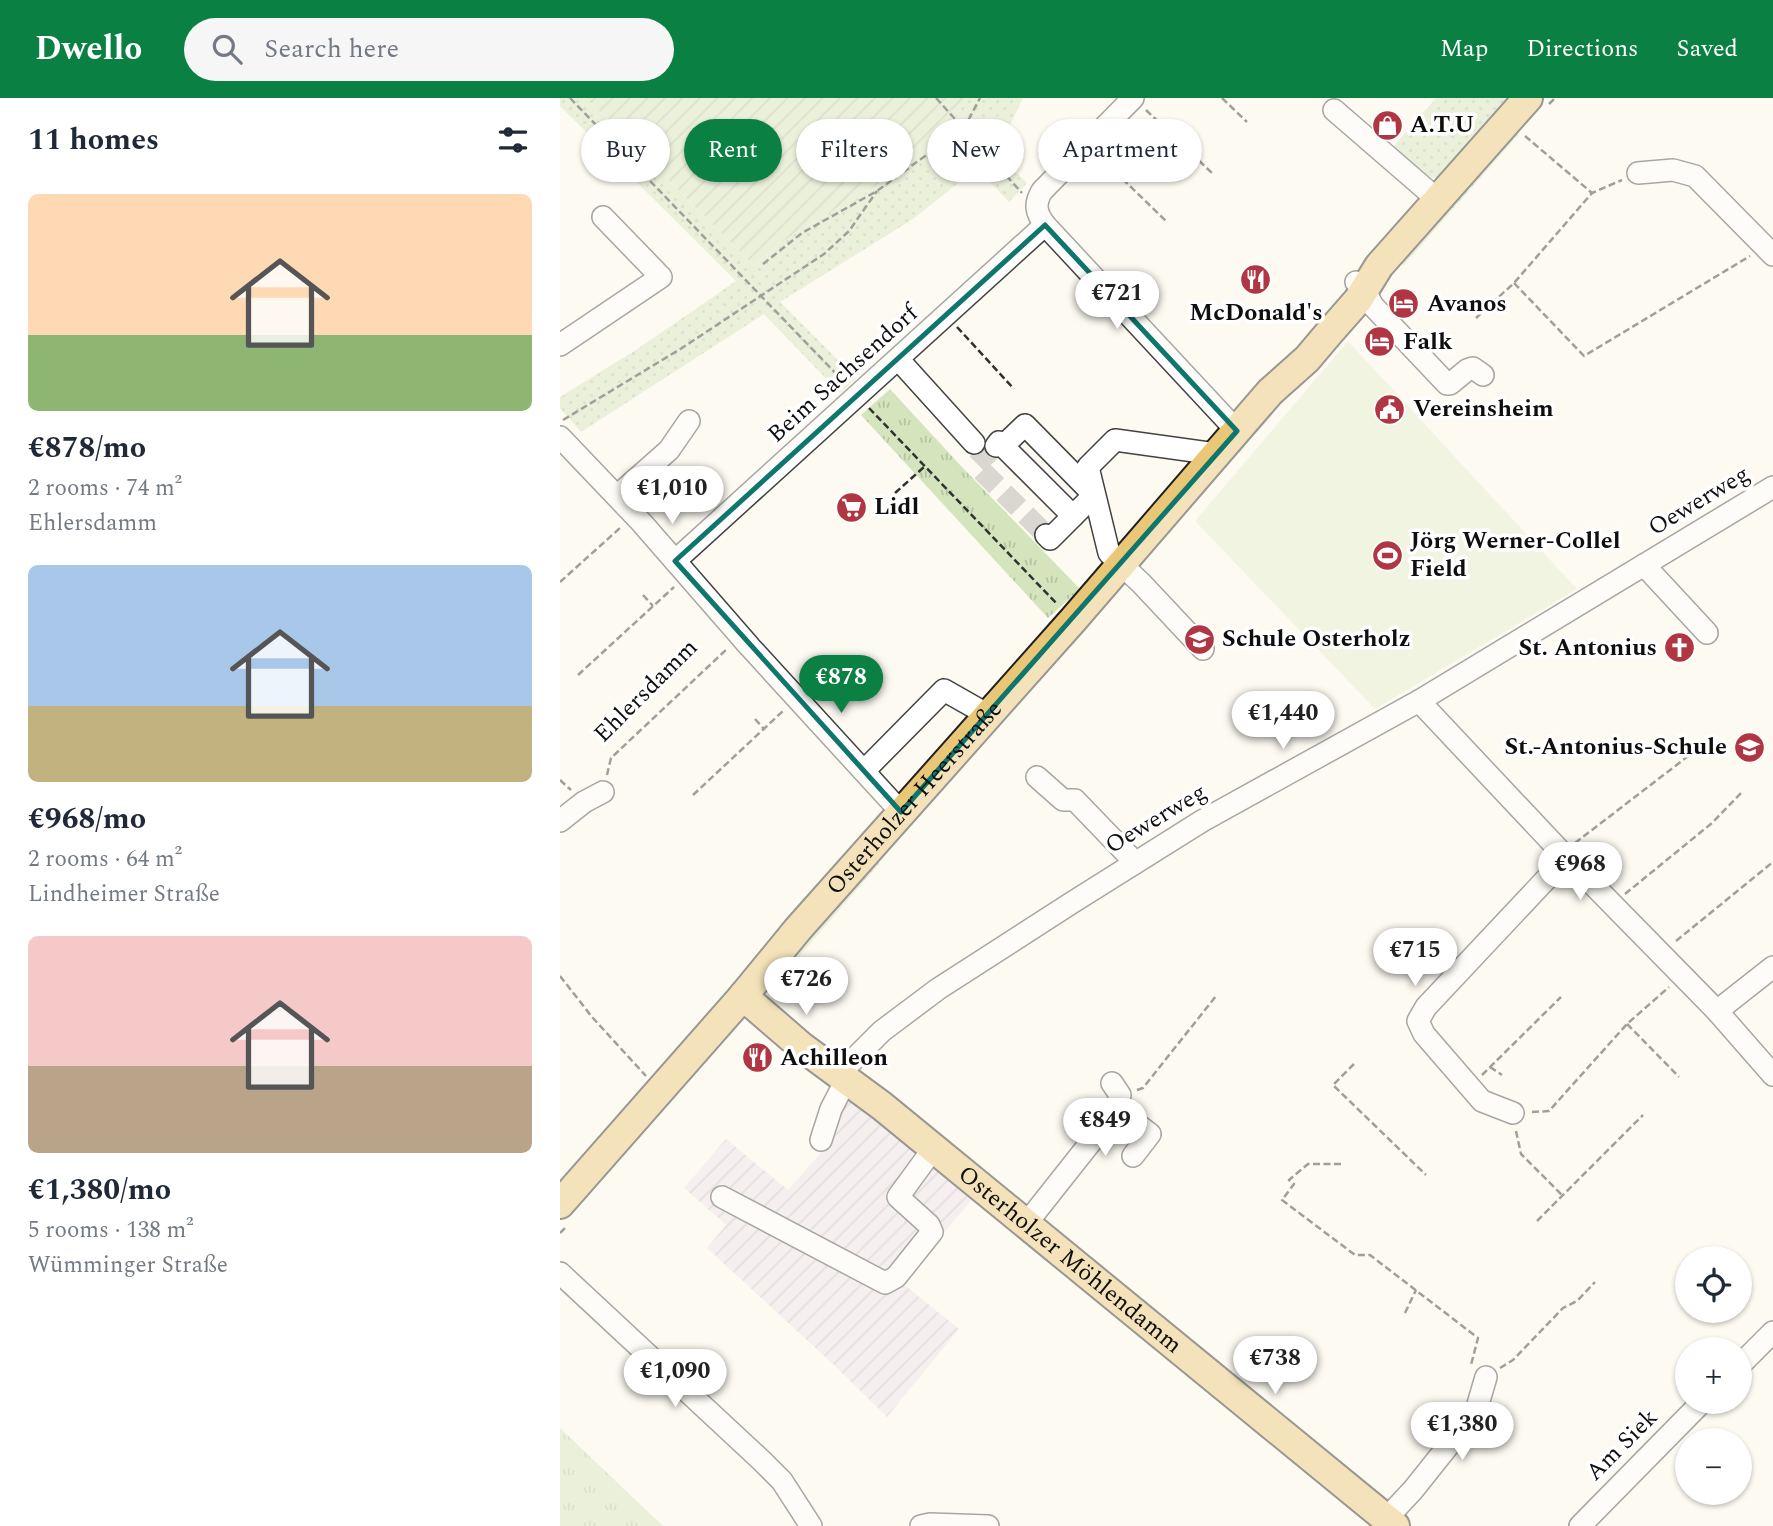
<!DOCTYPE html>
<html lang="en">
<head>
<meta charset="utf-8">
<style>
	:root { --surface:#fff; --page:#f6f6f7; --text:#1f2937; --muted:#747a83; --accent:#0b8043 }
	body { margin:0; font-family:Spectral,serif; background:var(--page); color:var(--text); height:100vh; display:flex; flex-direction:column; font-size:26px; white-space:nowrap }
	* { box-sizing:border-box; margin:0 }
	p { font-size:23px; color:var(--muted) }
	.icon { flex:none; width:38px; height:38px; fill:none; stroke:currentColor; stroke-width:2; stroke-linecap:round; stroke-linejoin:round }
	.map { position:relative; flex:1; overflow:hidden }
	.drawer { display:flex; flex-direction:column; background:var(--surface); width:560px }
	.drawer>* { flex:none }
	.top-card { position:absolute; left:21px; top:21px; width:665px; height:63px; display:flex; gap:14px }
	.tools { position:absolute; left:1115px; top:1148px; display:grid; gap:14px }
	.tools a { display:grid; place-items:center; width:77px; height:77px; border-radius:50%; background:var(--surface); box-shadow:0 2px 5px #0004; font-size:35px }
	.price { position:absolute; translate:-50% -60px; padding:0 16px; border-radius:24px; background:#fff; color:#222; font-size:23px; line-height:46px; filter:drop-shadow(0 2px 4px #0008) }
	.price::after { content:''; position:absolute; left:50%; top:42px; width:21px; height:16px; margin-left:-10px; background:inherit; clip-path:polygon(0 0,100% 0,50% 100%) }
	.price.active { background:var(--accent); color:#fff }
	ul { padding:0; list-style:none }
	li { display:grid; align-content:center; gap:14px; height:371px; padding:0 28px }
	li span { display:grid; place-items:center; height:217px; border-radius:10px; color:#555 }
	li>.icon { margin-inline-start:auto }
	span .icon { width:126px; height:126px; fill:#fffc; stroke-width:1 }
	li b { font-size:30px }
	h2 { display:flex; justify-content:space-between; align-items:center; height:84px; padding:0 28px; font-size:30px }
	.pill { padding:0 24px; border-radius:32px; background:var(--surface); box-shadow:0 2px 5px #0004; font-size:24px; line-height:63px }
	.pill.active { background:var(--accent); color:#fff }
	header { display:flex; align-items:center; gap:42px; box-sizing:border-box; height:98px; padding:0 35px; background:var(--accent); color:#fff }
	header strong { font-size:33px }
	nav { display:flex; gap:38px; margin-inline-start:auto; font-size:24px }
	.search { width:490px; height:63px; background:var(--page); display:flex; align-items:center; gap:18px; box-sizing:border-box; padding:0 24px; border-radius:38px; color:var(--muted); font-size:26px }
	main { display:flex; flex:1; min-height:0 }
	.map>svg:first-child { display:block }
	.industrial { fill:url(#industrial-furrows) }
	.grass { fill:url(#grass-dots) }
	.park { fill:url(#park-tufts) }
	.garden { fill:url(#garden-furrows) }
	.pitch { fill:#e4edcf }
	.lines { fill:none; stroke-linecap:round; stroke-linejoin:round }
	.minor-tunnel { stroke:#d9d7d0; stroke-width:21; stroke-dasharray:21 10; stroke-linecap:butt }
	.minor-casing { stroke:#424242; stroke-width:24 }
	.major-casing { stroke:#202020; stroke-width:32 }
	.path { stroke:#313131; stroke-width:2.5; stroke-dasharray:7 3.5; stroke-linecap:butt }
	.minor { stroke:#fff; stroke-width:21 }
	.major { stroke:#e9c776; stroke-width:28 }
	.marked { fill:none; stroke:#0f766e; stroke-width:5; stroke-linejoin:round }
	.labels { text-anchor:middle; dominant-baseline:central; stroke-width:7; stroke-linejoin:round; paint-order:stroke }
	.poi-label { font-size:24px; font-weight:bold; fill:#0f0f0f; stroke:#fff; text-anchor:start }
	.street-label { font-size:24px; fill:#0f0f0f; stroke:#fff }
</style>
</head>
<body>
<header>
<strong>Dwello</strong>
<div class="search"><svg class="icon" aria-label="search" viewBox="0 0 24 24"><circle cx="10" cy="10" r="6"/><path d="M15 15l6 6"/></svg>Search here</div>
<nav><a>Map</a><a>Directions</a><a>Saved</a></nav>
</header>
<main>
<section class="drawer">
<h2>11 homes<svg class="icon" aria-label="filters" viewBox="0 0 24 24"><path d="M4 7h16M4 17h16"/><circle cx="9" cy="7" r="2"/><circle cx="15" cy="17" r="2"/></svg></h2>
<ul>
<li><span style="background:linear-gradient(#ffd9b3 65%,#8fb573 0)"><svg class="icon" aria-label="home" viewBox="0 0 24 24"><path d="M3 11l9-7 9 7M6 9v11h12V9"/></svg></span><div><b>€878/mo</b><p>2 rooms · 74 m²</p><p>Ehlersdamm</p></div></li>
<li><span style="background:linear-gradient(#a9c7e8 65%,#c2b280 0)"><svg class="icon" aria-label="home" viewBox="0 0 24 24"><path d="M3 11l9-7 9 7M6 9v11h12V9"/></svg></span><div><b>€968/mo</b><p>2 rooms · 64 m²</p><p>Lindheimer Straße</p></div></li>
<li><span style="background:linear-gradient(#f6c9c9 60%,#b9a48a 0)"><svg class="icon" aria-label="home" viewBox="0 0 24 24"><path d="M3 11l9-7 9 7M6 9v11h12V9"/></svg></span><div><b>€1,380/mo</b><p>5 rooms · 138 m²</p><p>Wümminger Straße</p></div></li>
</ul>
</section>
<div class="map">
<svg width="1213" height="1428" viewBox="0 0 1213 1428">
	<defs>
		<pattern id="industrial-furrows" width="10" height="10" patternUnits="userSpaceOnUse" patternTransform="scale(1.75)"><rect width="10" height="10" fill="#ebe4ec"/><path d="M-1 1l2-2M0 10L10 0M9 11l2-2" fill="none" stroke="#c8c2c9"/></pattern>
		<pattern id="grass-dots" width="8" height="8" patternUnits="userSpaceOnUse" patternTransform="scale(1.75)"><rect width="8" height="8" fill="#d4e5be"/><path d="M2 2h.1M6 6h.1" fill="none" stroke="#b5c3a2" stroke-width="1.8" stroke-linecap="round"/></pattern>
		<pattern id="park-tufts" width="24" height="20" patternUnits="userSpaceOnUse" patternTransform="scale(1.75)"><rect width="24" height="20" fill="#d4e5be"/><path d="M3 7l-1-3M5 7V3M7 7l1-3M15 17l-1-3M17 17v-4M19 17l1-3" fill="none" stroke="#b5c3a2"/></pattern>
		<pattern id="garden-furrows" width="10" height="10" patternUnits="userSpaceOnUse" patternTransform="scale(1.75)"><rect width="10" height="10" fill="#d4e5be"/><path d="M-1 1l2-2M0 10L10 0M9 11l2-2" fill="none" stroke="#b5c3a2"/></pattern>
	</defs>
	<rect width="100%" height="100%" fill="#fdfaf2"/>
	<!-- industrial -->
	<path class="industrial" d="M 272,986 L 414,1099 L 342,1185 L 399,1231 L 327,1319 L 274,1267 L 147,1150 L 166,1127 L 124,1090 L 166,1041 L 228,1092 L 260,1056 Z"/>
	<!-- grass -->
	<g class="grass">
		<path d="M 0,0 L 26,0 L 194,168 C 207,157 221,144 236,135 C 298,96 371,67 407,0 L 463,0 L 437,54 L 467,85 L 449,104 L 417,70 L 353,121 L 220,204 L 296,280 L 280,295 L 204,216 L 21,334 L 0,310 L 0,299 L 79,250 L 176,183 L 0,8 Z"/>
		<path d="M 876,0 L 949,0 L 879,79 L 871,80 L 833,49 Z"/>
		<path d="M 954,32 L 959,36 L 843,168 L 841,161 Z"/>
		<path d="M 747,269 L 753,270 L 577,471 L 578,463 Z"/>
		<path d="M 321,755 L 319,766 L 209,893 L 205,888 Z"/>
	</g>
	<!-- park -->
	<g class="park">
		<path d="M 330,291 L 401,368 L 520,491 L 488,520 L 301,317 Z"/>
		<path d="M 0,1330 L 103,1428 L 0,1428 Z"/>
	</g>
	<!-- garden -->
	<path class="garden" d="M 26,0 L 407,0 C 371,67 298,96 236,135 C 221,144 207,157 194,168 Z"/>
	<!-- pitch -->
	<path class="pitch" d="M 788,243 L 1017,491 L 815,611 L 635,423 Z"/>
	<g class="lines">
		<!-- minor-tunnel -->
		<path class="minor-tunnel" d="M 432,351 L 416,367 L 486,437"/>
		<defs>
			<g id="minor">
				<path d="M 573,0 L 482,93 C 474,106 476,115 485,127 L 677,333"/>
				<path d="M 774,12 L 878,102"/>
				<path d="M 1078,75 L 1113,72 L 1135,78 L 1213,157"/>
				<path d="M 796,184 L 804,192 L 813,208 L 887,286 L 890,286 L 907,272 L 913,270 L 923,277"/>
				<path d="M 0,247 L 101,179 L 43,119"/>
				<path d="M 338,261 L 414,345"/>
				<path d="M 0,339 L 82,425 L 190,549 L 341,714"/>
				<path d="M 436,348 L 439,344 L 513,418"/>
				<path d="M 443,348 L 465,327 L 534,397 L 490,441 L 486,437"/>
				<path d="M 57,398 L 109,352 L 129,323"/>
				<path d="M 115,463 L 485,127"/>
				<path d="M 1084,467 L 1147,535"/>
				<path d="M 643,551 L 581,485 L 549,455 L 528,369 L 555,342 L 656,356"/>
				<path d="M 859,603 L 1002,755 L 1157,913 L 1213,977"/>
				<path d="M 304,673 L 384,592 L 428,617"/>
				<path d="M 477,679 L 503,702 L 515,702 L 568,757 L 573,766"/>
				<path d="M 0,723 L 24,704 L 43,694"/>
				<path d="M 1157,913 L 1213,869"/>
				<path d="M 279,976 L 322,933 L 378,891 L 513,804 L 642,723 L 859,603 L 1213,389"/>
				<path d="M 557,1011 L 590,1036 L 573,1058"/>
				<path d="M 953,1015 L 922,1003 L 864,936 L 858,923 L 866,909 L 1006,760"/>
				<path d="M 261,1042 L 271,1011 L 286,982"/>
				<path d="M 162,1099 L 325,1185 L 336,1179 L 372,1134 L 369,1127 L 338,1099 L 373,1051"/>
				<path d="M 466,1126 L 557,1011 L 560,997 L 552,985"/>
				<path d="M 0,1175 L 201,1362 L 222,1383 L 251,1428"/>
				<path d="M 1180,1267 L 1213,1234"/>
				<path d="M 826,1421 L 853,1392 L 916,1313 L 926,1279"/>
				<path d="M 361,1428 L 370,1426 L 428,1428"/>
				<path d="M 1020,1428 L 1142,1304"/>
			</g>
			<g id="major">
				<path id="s1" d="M 183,898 L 242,949 L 322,1008 L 835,1428"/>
				<path id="s2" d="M 0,1106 L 183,898 L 238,831 L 513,522 L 710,294 L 747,261 L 769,235 L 798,202 L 819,168 L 968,0"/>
			</g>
		</defs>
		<!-- minor casing -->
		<use href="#minor" class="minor-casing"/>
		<!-- major casing -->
		<use href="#major" class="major-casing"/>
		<!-- path -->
		<g class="path">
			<path d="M 10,0 L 285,285"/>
			<path d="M 376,0 L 462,95"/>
			<path d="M 662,0 L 687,24"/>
			<path d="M 989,6 L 995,0"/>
			<path d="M 586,12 L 653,76"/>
			<path d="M 965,38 L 1032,95"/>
			<path d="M 540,59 L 607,124"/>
			<path d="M 203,166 L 242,135 L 317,93 L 398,34 L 409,21 L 420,0"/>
			<path d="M 954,185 L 1024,258 L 1190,158"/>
			<path d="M 916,220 L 954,185 L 1032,95 L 1062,82"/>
			<path d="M 397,229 L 454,291"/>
			<path d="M 309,310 L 498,507"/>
			<path d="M 3,322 L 122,250 L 264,156 L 289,133 L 317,93"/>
			<path d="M 335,395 L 364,369"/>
			<path d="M 0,484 L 60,430"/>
			<path d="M 83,497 L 93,508"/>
			<path d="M 18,577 L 114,489"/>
			<path d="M 195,621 L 204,631"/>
			<path d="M 47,677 L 51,660 L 168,550"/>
			<path d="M 0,682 L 11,692"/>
			<path d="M 133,697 L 223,613"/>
			<path d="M 1015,745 L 1140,649"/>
			<path d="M 1065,796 L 1152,725 L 1182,694"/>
			<path d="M 1116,843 L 1213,764"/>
			<path d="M 0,878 L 32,919 L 86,978"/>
			<path d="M 1067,926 L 1119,979"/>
			<path d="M 794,966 L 773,987 L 866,1077"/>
			<path d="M 930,969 L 942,977"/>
			<path d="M 922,977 L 1001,899"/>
			<path d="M 577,992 L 583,990 L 656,898"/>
			<path d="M 972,1014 L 989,1013 L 1067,926 L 1109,889"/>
			<path d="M 956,1033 L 961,1056 L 1002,1097"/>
			<path d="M 781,1066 L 748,1066 L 729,1082 L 734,1086 L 722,1102 L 795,1157 L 810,1157 L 918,1240 L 911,1267"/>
			<path d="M 977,1123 L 1083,1017"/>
			<path d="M 0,1135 L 7,1128"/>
			<path d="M 845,1215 L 856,1192"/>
			<path d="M 940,1270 L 953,1262 L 1003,1210 L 1017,1203 L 1035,1184"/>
		</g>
		<!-- minor -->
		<use href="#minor" class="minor"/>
		<!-- major -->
		<use href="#major" class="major"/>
	</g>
	<!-- marked area -->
	<path d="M0 0H1213V1428H0ZM 485,127 L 677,333 L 341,714 L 115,463 Z" fill="#fdfaf2" fill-opacity=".55" fill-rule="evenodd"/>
	<path class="marked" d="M 485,127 L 677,333 L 341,714 L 115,463 Z"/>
	<!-- icons -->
	<defs>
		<symbol id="shop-disc" viewBox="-11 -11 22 22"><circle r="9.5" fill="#af3642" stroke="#fff"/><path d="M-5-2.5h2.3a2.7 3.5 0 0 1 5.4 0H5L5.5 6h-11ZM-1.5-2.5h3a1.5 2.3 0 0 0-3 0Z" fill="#fff"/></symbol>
		<symbol id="restaurant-disc" viewBox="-11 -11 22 22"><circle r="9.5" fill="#af3642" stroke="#fff"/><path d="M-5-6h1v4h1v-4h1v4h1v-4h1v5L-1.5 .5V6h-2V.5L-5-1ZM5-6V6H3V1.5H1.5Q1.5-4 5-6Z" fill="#fff"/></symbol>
		<symbol id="hotel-disc" viewBox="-11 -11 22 22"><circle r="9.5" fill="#af3642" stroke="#fff"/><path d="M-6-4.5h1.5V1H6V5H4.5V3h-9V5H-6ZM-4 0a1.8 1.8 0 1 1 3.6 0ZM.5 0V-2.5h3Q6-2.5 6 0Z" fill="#fff"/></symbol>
		<symbol id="civic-disc" viewBox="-11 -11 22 22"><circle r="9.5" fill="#af3642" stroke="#fff"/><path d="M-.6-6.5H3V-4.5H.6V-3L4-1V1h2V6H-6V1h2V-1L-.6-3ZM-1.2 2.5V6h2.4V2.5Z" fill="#fff"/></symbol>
		<symbol id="supermarket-disc" viewBox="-11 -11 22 22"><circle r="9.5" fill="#af3642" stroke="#fff"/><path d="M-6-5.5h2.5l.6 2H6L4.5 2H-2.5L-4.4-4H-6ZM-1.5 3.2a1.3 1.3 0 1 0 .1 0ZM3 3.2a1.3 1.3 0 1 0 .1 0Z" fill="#fff"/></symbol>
		<symbol id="stadium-disc" viewBox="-11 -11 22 22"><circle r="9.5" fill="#af3642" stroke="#fff"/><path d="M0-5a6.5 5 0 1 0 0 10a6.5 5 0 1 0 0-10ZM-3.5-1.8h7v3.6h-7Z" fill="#fff"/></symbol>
		<symbol id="school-disc" viewBox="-11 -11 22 22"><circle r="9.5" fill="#af3642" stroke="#fff"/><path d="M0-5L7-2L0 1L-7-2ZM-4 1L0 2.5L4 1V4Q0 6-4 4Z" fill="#fff"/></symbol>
		<symbol id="church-disc" viewBox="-11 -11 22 22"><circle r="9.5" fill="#af3642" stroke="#fff"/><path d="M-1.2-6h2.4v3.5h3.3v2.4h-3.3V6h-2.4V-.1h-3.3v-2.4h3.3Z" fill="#fff"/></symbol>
	</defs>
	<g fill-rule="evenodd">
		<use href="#shop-disc" x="810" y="10" width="35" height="35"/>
		<use href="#restaurant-disc" x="678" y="164" width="35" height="35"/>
		<use href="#hotel-disc" x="826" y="188" width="35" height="35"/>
		<use href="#hotel-disc" x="802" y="226" width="35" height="35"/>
		<use href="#civic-disc" x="812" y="294" width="35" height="35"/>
		<use href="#supermarket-disc" x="274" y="392" width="35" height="35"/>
		<use href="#stadium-disc" x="810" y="440" width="35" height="35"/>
		<use href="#school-disc" x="622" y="524" width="35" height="35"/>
		<use href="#church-disc" x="1102" y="532" width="35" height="35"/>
		<use href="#school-disc" x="1172" y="632" width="35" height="35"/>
		<use href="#restaurant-disc" x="180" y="942" width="35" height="35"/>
	</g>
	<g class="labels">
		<!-- poi labels -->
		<g class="poi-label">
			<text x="850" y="27">A.T.U</text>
			<text x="867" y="206">Avanos</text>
			<text x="696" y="215" text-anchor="middle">McDonald's</text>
			<text x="843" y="244">Falk</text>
			<text x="853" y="311">Vereinsheim</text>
			<text x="314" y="409">Lidl</text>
			<text x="850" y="443">Jörg Werner-Collel<tspan x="850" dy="28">Field</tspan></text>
			<text x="662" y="541">Schule Osterholz</text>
			<text x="1097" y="550" text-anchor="end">St. Antonius</text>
			<text x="1167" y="649" text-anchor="end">St.-Antonius-Schule</text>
			<text x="220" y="960">Achilleon</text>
		</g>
		<!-- street labels -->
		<g class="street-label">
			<text transform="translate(283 276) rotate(-42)">Beim Sachsendorf</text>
			<text transform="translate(1139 403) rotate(-31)">Oewerweg</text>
			<text transform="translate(86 593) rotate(-45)">Ehlersdamm</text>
			<text stroke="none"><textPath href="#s2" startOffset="539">Osterholzer Heerstraße</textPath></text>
			<text transform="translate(596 721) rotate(-31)">Oewerweg</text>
			<text stroke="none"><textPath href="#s1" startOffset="420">Osterholzer Möhlendamm</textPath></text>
			<text transform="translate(1062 1347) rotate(-45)">Am Siek</text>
		</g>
	</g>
</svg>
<div class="tools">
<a><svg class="icon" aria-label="locate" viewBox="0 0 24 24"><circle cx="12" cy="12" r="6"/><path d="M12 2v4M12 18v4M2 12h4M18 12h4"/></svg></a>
<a>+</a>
<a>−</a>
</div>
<b class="price" style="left:557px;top:233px">€721</b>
<b class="price" style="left:112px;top:428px">€1,010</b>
<b class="price active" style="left:281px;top:617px">€878</b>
<b class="price" style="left:723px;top:653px">€1,440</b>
<b class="price" style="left:1020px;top:804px">€968</b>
<b class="price" style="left:855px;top:890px">€715</b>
<b class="price" style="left:246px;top:919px">€726</b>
<b class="price" style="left:545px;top:1060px">€849</b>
<b class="price" style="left:715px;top:1298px">€738</b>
<b class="price" style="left:115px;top:1311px">€1,090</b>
<b class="price" style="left:902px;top:1364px">€1,380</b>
<div class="top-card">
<a class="pill">Buy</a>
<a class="pill active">Rent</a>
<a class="pill">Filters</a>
<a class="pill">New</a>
<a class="pill">Apartment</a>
</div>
</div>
</main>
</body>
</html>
